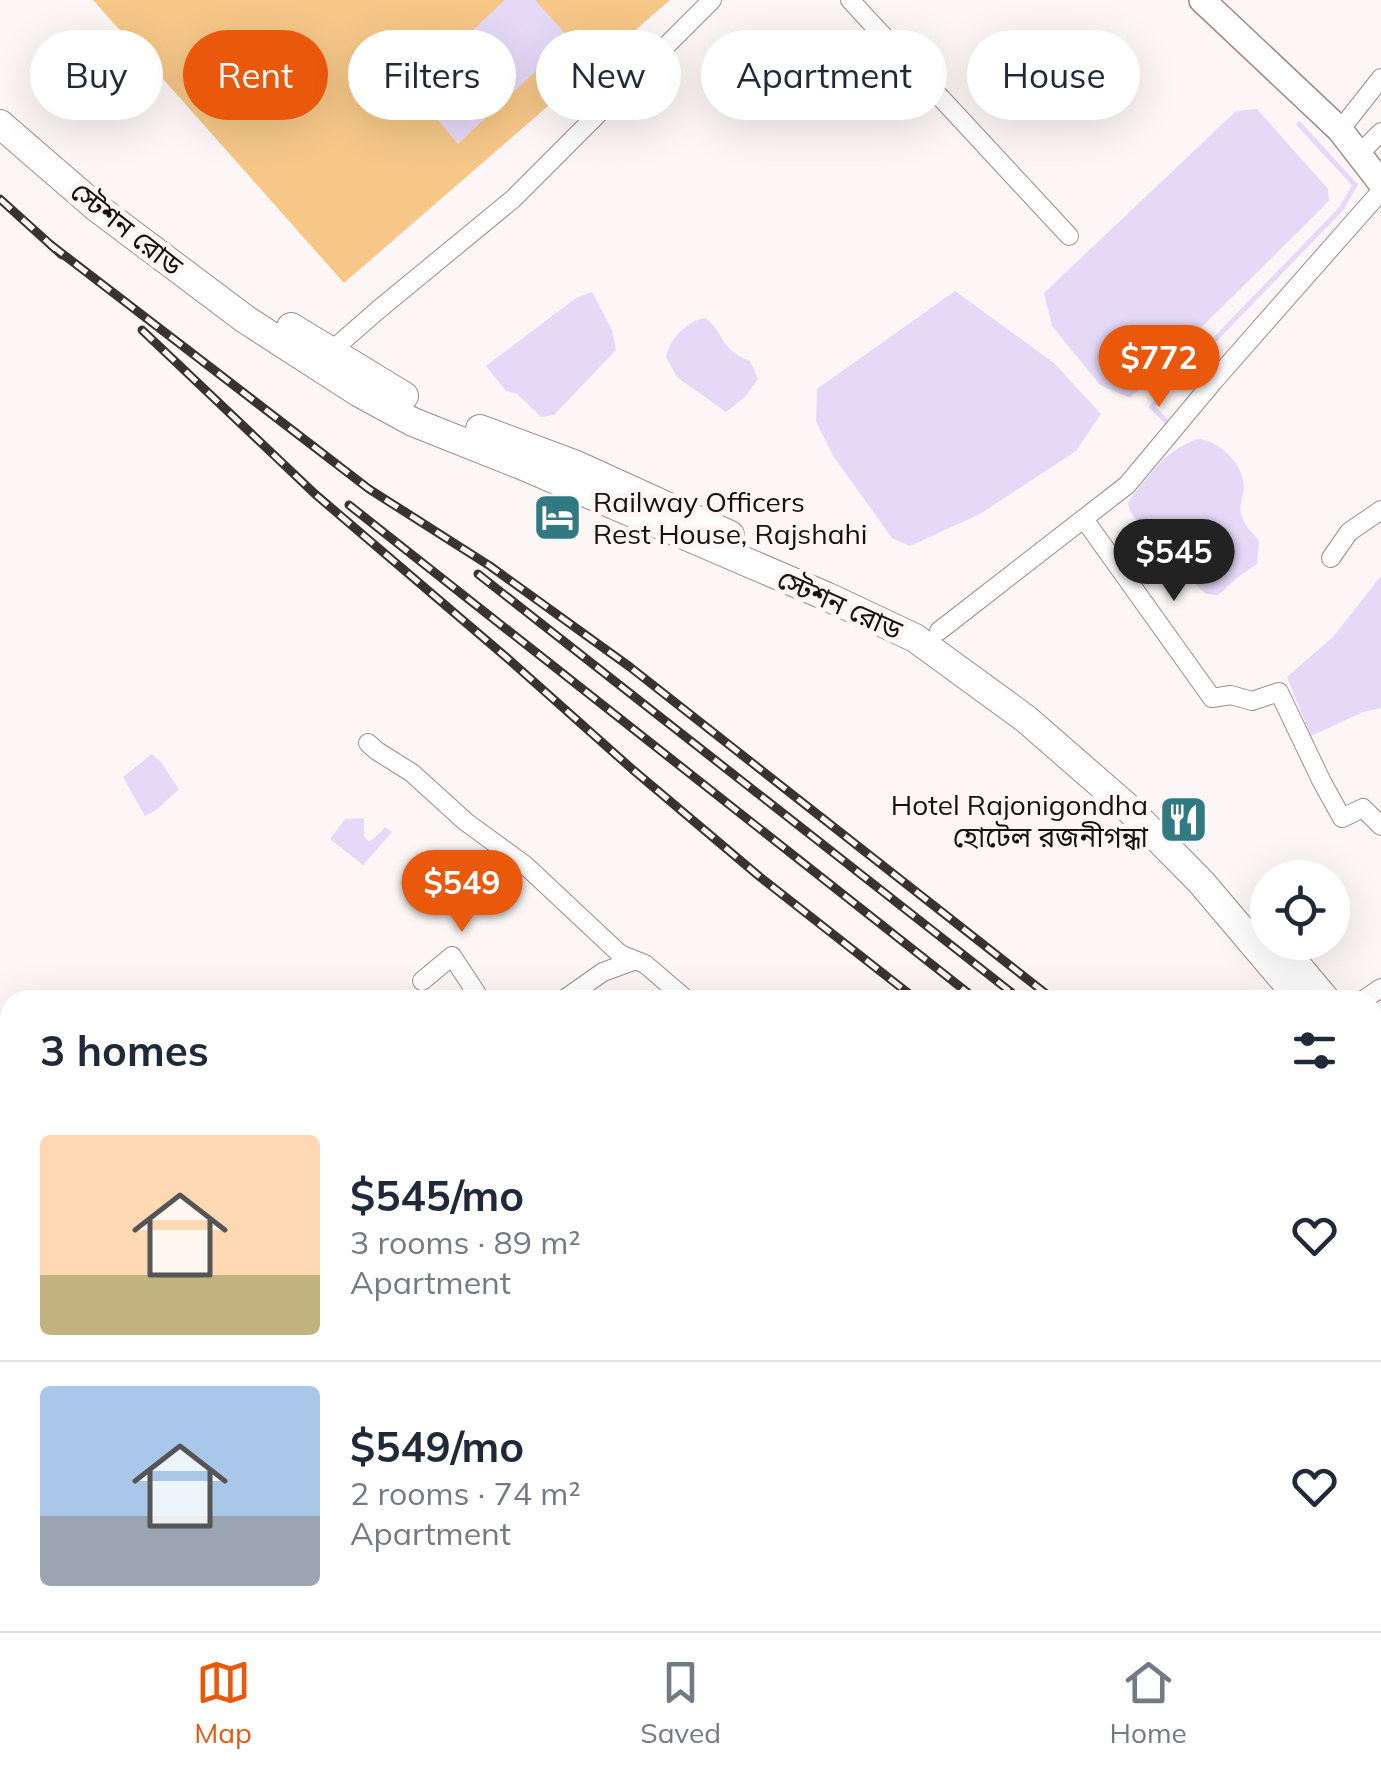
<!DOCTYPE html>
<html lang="en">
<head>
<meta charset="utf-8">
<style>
	:root { --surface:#fff; --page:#f6f6f7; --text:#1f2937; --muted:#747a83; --line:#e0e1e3; --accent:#ea580c }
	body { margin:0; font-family:Mulish,"Noto Sans Bengali",sans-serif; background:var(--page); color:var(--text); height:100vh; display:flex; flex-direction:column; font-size:38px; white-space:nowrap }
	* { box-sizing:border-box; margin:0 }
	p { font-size:32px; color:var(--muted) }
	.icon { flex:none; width:55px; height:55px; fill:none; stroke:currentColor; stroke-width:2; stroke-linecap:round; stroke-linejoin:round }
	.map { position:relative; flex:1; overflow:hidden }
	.side { position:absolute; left:0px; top:990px; width:1382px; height:642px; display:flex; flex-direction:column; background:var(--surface); border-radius:30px 30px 0 0; box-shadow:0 10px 40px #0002 }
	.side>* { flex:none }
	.banner { position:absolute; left:30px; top:30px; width:1322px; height:90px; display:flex; gap:20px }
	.fabs { position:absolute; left:1250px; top:860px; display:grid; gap:20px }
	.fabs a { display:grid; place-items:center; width:100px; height:100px; border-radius:50%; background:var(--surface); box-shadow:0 10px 40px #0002; font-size:50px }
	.price { position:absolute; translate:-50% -85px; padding:0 22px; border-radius:35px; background:var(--accent); color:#fff; font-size:32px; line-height:65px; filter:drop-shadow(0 2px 5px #0008) }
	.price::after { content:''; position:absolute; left:50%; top:60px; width:30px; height:22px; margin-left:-15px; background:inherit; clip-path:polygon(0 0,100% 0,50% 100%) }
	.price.active { background:#222; color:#fff }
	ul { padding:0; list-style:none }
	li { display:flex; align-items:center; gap:30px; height:250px; padding:0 40px }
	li+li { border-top:2px solid var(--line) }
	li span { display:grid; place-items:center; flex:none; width:280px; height:200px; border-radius:10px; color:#555 }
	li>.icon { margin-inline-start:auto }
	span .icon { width:120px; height:120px; fill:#fffc; stroke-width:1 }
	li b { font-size:42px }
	h2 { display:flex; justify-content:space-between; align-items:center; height:120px; padding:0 40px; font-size:42px }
	.tag { padding:0 35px; border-radius:45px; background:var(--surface); box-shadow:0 10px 40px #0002; font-size:35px; line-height:90px }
	.tag.active { background:var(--accent); color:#fff }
	.menu { display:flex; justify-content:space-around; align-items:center; height:140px; border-top:2px solid var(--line); background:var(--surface); font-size:28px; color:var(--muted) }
	.menu a { display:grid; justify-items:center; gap:5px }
	.menu .active { color:var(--accent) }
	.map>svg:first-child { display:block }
	.green { fill:#f6c787 }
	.water { fill:#e5d9f8 }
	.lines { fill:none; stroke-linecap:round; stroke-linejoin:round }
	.stream { stroke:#e5d9f8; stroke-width:5 }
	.street-casing { stroke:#a3878b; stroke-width:20 }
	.secondary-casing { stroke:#a3878b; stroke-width:28 }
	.primary-casing { stroke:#a3878b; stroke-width:30 }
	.street { stroke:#fff; stroke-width:18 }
	.secondary { stroke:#fff; stroke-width:25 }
	.primary { stroke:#fff; stroke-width:28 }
	.rail-casing { stroke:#393132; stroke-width:9 }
	.rail { stroke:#fcf6f6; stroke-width:5; stroke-dasharray:15; stroke-linecap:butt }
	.labels { text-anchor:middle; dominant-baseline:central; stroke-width:10; stroke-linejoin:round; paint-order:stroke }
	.street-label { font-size:28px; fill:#191011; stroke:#fcf6f6 }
	.poi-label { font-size:28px; fill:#191011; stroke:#fcf6f6; text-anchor:start }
</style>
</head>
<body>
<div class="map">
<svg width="1381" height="1631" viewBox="0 0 1381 1631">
	<rect width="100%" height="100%" fill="#fcf6f6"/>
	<!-- green -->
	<path class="green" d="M 93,0 L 670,0 L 344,283 Z"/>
	<!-- water -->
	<g class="water">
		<path d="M 505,0 L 535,0 L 570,39 L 458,144 L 411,88 Z"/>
		<path d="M 1257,109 L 1328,189 L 1329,201 L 1130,398 L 1100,385 L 1052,326 L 1044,293 L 1236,111 Z"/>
		<path d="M 955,291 L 1054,363 L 1101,414 L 1076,451 L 980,514 L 910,546 L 892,538 L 834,457 L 816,422 L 817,389 Z"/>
		<path d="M 592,292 L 612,330 L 616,350 L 554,415 L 541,417 L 517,394 L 506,391 L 486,366 L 576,298 Z"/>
		<path d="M 706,318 C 728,338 717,347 750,361 L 758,379 L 745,397 L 726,412 L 677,377 L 666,357 C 670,339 687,320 706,318 Z"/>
		<path d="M 1197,439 C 1219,439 1245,466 1244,488 C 1243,497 1239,504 1241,513 C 1243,524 1251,532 1259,540 L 1257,564 L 1238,577 L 1218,595 L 1206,594 L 1188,577 L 1186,566 C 1159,563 1158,548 1145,530 C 1137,519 1130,516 1128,502 C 1151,474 1163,452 1197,439 Z"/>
		<path d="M 1381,576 L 1381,708 L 1363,712 L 1311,736 L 1287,677 L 1333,637 Z"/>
		<path d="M 152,754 L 160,761 L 179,789 L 155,811 L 145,816 L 123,777 Z"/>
		<path d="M 364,818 L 364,836 L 369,842 L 380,833 L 385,827 L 392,832 L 363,865 L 330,839 L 345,819 Z"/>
	</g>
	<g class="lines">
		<!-- stream -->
		<path class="stream" d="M 1166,421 L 1152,407 L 1163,393 L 1341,209 L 1355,185 L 1299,124"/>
		<defs>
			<g id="street">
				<path d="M 850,0 L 1069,236"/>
				<path d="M 1340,130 L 1381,78"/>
				<path d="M 1358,155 L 1381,132"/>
				<path d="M 330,352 L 378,310 L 513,199 L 712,0"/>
				<path d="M 1084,519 L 1212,698 L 1231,695 L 1252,701 L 1279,692 L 1322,782 L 1342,818 L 1363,808 L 1381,826"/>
				<path d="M 1331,558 L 1349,532 L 1381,510"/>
				<path d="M 939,631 L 1127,485 L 1213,382 L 1381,191"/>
				<path d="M 368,743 L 377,751 L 412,773 L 466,822 L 525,865 L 620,954 L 645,964 L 687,1000"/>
				<path d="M 422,981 L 452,956 L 481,1000"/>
				<path d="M 563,1000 L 603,972 L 633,961"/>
				<path d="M 1363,1000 L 1381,988"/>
				<path d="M 1372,1451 L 1381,1457"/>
				<path d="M 0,1548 L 10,1540"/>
				<path d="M 0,1602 L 10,1611"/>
				<path d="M 1372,1619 L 1381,1610"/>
				<path d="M 22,1622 L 31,1631"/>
				<path d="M 333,1622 L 345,1631"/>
				<path d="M 994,1622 L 1000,1631"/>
				<path d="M 1023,1622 L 1026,1631"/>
				<path d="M 120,1631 L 128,1622"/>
				<path d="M 297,1631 L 311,1622"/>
				<path d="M 519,1631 L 527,1622"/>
				<path d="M 700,1631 L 708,1622"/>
				<path d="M 902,1631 L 909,1622"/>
				<path d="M 1168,1631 L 1176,1622"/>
			</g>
			<path id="secondary" d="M 1202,0 L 1340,130 L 1381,183"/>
			<g id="primary">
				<path d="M 0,124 L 96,207 L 245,319 L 358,392 L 413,422 L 521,465 L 828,597 L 915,638 L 1026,719 L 1127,807 L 1201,882 L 1301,1000"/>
				<path d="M 291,327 L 404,396"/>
				<path d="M 480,429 L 574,464 L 730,535"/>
				<path d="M 1279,944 L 1326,1000"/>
				<path d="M 1372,1064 L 1381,1074"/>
			</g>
		</defs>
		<!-- street casing -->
		<use href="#street" class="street-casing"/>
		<!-- secondary casing -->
		<use href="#secondary" class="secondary-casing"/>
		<!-- primary casing -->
		<use href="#primary" class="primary-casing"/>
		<!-- street -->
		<use href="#street" class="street"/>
		<!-- secondary -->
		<use href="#secondary" class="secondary"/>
		<!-- primary -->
		<use href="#primary" class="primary"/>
		<defs>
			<g id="rail">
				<path d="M 0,199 L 62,255"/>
				<path d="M 51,245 L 369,489 L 490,566 L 630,667 L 1054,1000"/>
				<path d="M 142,330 L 315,494 L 506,657 L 632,769 L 760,877 L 917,1000"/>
				<path d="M 349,505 L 977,1000"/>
				<path d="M 478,574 L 1021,1000"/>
				<path d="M 1372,1250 L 1381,1257"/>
				<path d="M 1372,1269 L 1381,1277"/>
				<path d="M 1372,1312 L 1381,1319"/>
				<path d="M 1372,1355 L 1381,1361"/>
			</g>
		</defs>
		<!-- rail casing -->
		<use href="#rail" class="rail-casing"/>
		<!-- rail -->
		<use href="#rail" class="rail"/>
	</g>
	<!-- icons -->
	<defs>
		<symbol id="hotel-square" viewBox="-11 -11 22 22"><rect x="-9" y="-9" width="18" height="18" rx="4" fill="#327a82" stroke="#fcf6f6"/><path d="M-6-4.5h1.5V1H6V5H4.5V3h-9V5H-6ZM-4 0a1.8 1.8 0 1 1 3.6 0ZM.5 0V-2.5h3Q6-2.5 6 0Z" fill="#fff"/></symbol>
		<symbol id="restaurant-square" viewBox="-11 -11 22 22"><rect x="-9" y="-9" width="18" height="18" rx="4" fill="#327a82" stroke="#fcf6f6"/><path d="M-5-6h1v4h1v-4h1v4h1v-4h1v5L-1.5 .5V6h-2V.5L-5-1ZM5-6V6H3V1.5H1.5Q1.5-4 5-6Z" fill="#fff"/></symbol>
	</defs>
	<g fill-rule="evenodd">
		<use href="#hotel-square" x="530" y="490" width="55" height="55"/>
		<use href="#restaurant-square" x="1156" y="792" width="55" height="55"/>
	</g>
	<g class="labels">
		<!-- street labels -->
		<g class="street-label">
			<text transform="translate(127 228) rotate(38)">স্টেশন রোড</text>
			<text transform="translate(840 604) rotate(24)">স্টেশন রোড</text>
		</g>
		<!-- poi labels -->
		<g class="poi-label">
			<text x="593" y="501">Railway Officers<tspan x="593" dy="32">Rest House, Rajshahi</tspan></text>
			<text x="1148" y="804" text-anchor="end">Hotel Rajonigondha<tspan x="1148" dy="32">হোটেল রজনীগন্ধা</tspan></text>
		</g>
	</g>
</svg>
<div class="fabs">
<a><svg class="icon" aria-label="locate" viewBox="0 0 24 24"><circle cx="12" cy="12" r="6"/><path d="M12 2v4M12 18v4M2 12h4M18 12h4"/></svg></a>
</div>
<b class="price" style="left:1159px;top:410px">$772</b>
<b class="price active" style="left:1174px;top:604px">$545</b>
<b class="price" style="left:462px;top:935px">$549</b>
<div class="banner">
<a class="tag">Buy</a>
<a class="tag active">Rent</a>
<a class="tag">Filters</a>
<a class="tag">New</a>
<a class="tag">Apartment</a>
<a class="tag">House</a>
</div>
<section class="side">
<h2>3 homes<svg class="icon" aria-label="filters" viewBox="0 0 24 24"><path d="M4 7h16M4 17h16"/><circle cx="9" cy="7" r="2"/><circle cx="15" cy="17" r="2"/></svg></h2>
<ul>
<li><span style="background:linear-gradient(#ffd9b3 70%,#c2b280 0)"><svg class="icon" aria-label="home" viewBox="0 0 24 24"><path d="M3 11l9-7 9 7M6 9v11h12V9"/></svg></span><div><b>$545/mo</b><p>3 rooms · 89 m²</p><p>Apartment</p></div><svg class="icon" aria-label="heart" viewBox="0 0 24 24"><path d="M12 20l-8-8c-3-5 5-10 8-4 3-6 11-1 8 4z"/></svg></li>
<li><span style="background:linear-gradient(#a9c7e8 65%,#9aa5b1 0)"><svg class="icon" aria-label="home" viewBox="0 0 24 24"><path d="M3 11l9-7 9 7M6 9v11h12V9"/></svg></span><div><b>$549/mo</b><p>2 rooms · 74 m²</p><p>Apartment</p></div><svg class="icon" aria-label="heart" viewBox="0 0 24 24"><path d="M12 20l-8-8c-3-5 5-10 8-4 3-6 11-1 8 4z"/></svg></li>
</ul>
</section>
</div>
<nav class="menu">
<a class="active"><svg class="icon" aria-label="map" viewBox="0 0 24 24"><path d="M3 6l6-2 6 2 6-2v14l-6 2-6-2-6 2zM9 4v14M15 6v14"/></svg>Map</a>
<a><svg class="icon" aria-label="saved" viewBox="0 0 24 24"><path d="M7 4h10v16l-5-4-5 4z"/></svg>Saved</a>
<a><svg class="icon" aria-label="home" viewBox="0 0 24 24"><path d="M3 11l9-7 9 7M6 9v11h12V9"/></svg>Home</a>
</nav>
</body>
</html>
